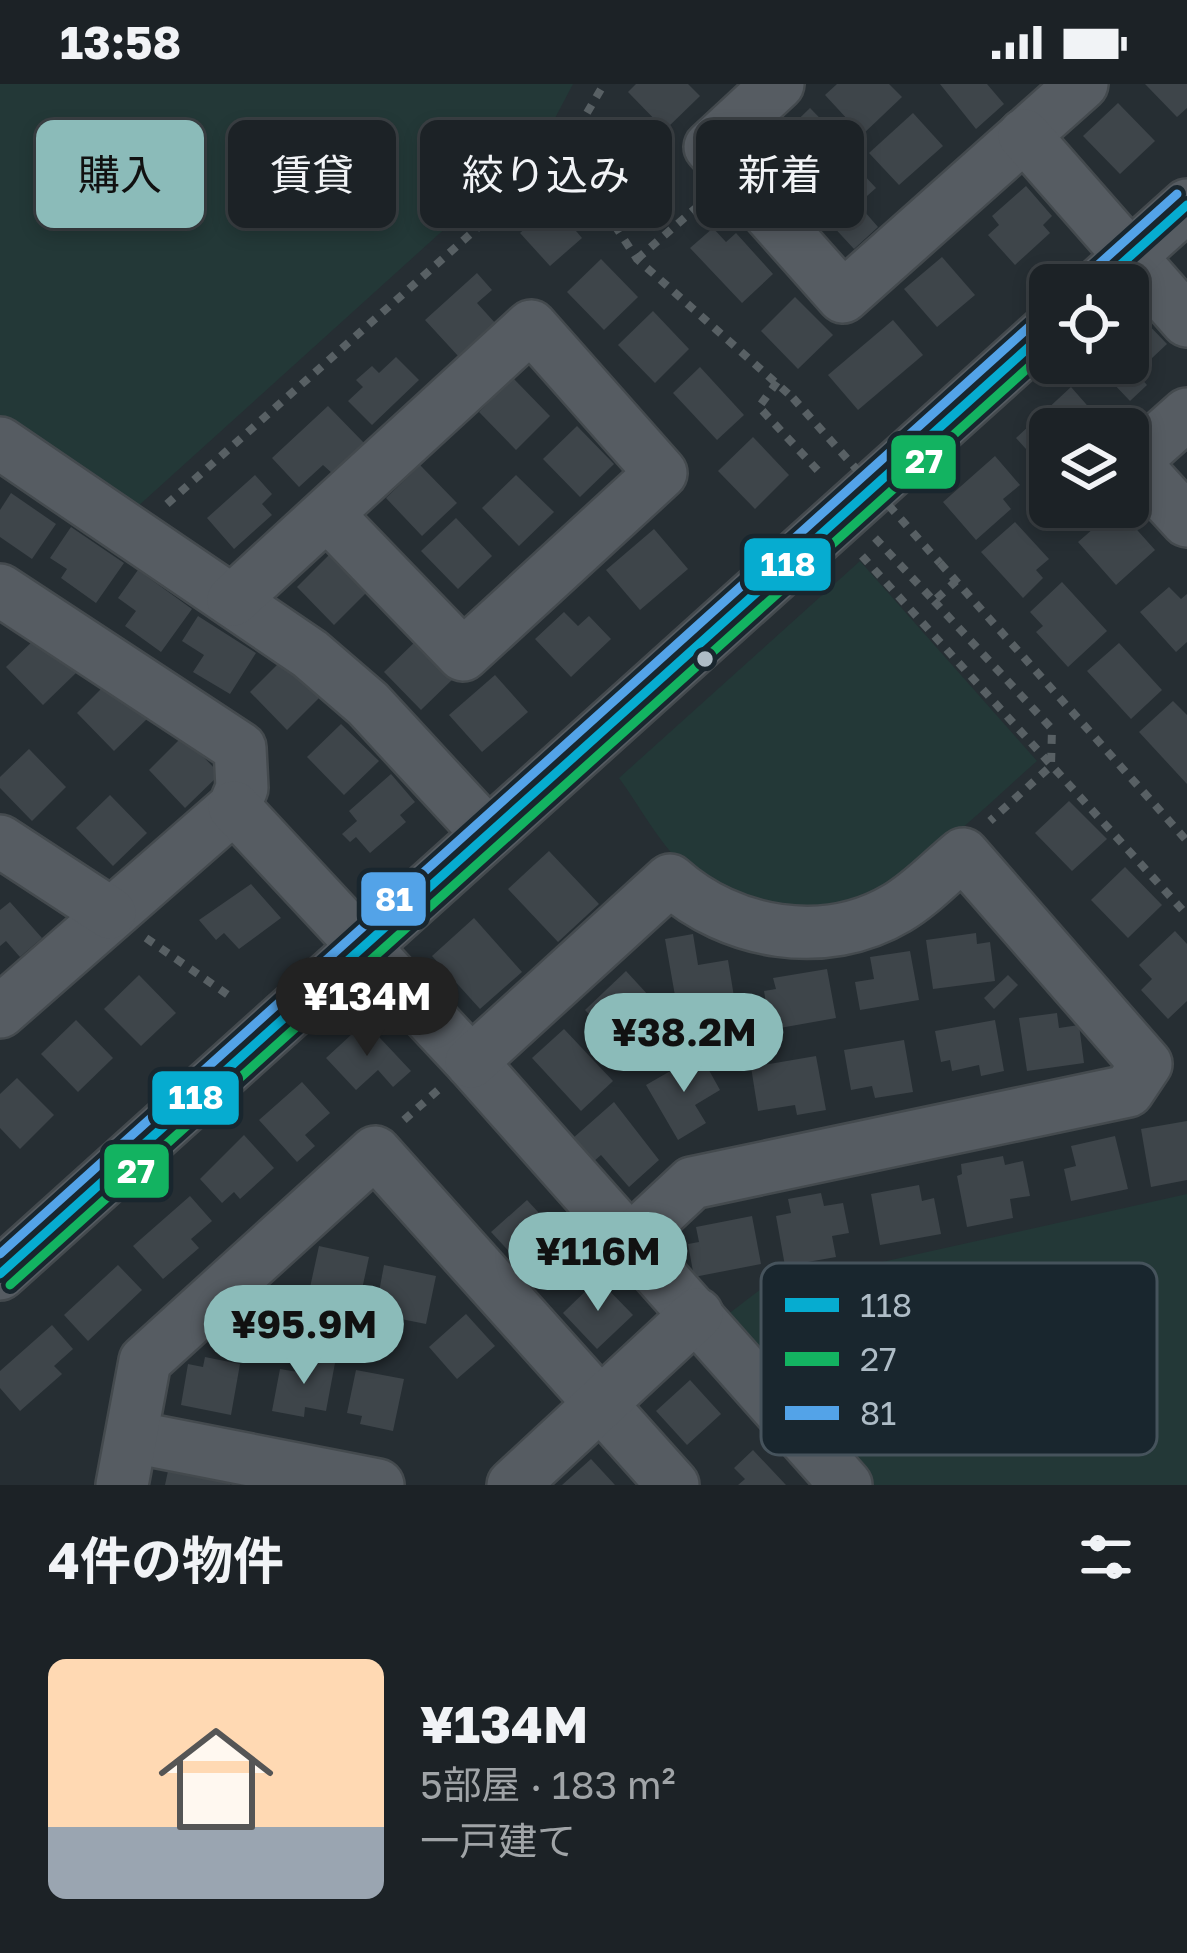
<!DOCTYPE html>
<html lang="ja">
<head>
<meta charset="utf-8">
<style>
	:root { --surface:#1c2226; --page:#292f32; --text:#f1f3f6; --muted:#a0a4a7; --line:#3a3f43; --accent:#8bbbb9 }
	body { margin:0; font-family:"Golos Text","Noto Sans JP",sans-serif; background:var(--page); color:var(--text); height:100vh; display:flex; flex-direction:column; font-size:45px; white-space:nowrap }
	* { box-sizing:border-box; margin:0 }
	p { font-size:39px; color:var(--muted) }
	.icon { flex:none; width:66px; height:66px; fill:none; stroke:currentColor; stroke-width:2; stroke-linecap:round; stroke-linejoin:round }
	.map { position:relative; height:1401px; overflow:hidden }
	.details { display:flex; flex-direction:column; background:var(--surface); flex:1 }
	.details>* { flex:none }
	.guide { position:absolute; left:36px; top:36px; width:1116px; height:108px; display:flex; gap:24px }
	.controls { position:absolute; left:1029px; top:180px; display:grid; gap:24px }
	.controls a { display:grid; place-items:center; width:120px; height:120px; border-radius:18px; background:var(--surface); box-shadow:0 6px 18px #0003,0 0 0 3px var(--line); font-size:60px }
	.price { position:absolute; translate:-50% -102px; padding:0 27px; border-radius:42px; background:var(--accent); color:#111; font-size:39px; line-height:78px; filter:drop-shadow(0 3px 6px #0008) }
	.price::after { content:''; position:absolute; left:50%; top:72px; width:36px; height:27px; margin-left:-18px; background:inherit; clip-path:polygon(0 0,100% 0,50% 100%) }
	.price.selected { background:#222; color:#fff }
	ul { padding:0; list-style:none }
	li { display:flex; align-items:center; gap:36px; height:300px; padding:0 48px }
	li span { display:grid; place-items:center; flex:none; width:336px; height:240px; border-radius:18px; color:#555 }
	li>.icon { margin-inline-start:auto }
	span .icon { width:144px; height:144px; fill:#fffc; stroke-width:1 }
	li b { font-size:51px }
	h2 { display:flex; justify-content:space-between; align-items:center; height:144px; padding:0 48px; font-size:51px }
	.pill { padding:0 42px; border-radius:18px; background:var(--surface); box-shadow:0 6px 18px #0003,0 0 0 3px var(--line); font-size:42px; line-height:108px }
	.pill.selected { background:var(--accent); color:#111 }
	.status { display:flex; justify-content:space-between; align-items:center; height:84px; padding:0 60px; background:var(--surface); direction:ltr }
	.status svg { height:33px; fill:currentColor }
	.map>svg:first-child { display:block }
	.green { fill:#233837 }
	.building { fill:#3e454a }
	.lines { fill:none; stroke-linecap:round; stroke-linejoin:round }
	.minor-casing { stroke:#444a4e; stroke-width:56 }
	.path { stroke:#586064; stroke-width:8; stroke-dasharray:9 9; stroke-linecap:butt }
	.minor { stroke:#565c62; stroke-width:51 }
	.path-bridge { stroke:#586064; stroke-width:8; stroke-dasharray:9 9; stroke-linecap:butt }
	.bus-1-casing { stroke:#19262e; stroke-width:18 }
	.bus-2-casing { stroke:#19262e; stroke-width:18 }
	.bus-3-casing { stroke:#19262e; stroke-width:18 }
	.bus-1 { stroke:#06acd0; stroke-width:9 }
	.bus-2 { stroke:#13b361; stroke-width:9 }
	.bus-3 { stroke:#53a3e8; stroke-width:9 }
	.bus-dot { fill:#aebcc6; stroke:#19262e; stroke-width:4.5 }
	.key { fill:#19262e; stroke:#46535c; stroke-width:3 }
	.key-label { font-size:33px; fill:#aebcc6 }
	.line-badge { stroke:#19262e; stroke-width:4.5 }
	.badge-label { font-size:33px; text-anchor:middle; font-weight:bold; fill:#fff }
</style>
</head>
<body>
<div class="status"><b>13:58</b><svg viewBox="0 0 49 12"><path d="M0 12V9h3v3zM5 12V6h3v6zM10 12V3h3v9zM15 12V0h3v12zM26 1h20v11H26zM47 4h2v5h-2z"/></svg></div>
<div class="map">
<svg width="1187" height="1401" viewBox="0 0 1187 1401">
	<rect width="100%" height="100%" fill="#262e33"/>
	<!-- green -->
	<g class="green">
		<path d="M 0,0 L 573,0 L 544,55 L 136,424 L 0,333 Z"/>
		<path d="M 860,477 L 1037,677 C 940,762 836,883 699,794 C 666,773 642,725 619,694 Z"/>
		<path d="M 1187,1110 L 1187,1401 L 869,1401 L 723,1234 L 761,1205 Z"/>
	</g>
	<!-- building -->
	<g class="building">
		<path d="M 636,0 L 688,0 L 700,12 L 665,46 L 628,8 Z"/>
		<path d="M 837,0 L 889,0 L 902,13 L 862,51 L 825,11 Z"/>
		<path d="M 940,0 L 987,0 L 1004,20 L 976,45 Z"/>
		<path d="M 1145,0 L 1187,0 L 1187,24 L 1177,33 Z"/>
		<path d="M 1118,19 L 1155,57 L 1120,90 L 1083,52 Z"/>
		<path d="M 810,24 L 847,62 L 812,96 L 775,58 Z"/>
		<path d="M 913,29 L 943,62 L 899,101 L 869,69 Z"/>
		<path d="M 632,41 L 670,79 L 635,113 L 598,75 Z"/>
		<path d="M 849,75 L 876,104 L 858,120 L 878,143 L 854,165 L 806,113 Z"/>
		<path d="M 1026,102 L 1052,132 L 1043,141 L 1050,149 L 1015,181 L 988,151 L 999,141 L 992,132 Z"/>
		<path d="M 553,120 L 582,154 L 550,182 L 520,149 Z"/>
		<path d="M 713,144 L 726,158 L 736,149 L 773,190 L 742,219 L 690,164 Z"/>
		<path d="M 942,173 L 975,211 L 937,243 L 904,205 Z"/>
		<path d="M 601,175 L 638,213 L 604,246 L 567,208 Z"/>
		<path d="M 477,189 L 492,206 L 477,219 L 496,240 L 459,273 L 425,236 Z"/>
		<path d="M 795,213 L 833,251 L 798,285 L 761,247 Z"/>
		<path d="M 653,227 L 689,265 L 655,299 L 618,261 Z"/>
		<path d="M 1142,234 L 1167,260 L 1136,289 L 1147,301 L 1130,317 L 1094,279 L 1128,279 L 1128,247 Z"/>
		<path d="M 893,236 L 923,271 L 858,326 L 828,291 Z"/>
		<path d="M 396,273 L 419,296 L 372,341 L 348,317 L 363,303 L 356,296 L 372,282 L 379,289 Z"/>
		<path d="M 700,283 L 744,331 L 717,356 L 673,309 Z"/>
		<path d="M 513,294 L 550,332 L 516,366 L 479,328 Z"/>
		<path d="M 1071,303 L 1093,328 L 1080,345 L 1050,345 L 1046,387 L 1016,354 Z"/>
		<path d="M 328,322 L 365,360 L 333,390 L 323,381 L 299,403 L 272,374 Z"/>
		<path d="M 577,342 L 614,380 L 580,413 L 543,375 Z"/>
		<path d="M 753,353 L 789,391 L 755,425 L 718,387 Z"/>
		<path d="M 995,372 L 1020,401 L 1003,415 L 1011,425 L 976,456 L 943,418 Z"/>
		<path d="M 420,381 L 457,419 L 422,452 L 386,414 Z"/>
		<path d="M 255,391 L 272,410 L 262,420 L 272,431 L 234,465 L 207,434 Z"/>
		<path d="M 516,391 L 554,428 L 519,462 L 482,424 Z"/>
		<path d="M 11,409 L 56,440 L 32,475 L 0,453 L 0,426 Z"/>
		<path d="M 1109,431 L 1122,445 L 1130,438 L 1155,466 L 1116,501 L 1078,458 Z"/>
		<path d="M 456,434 L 492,472 L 458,505 L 421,467 Z"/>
		<path d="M 1015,438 L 1049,475 L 1036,486 L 1043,494 L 1023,514 L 981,468 Z"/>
		<path d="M 71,443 L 124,479 L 96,519 L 61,494 L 67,485 L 50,474 Z"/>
		<path d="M 654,445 L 688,485 L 640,526 L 606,486 Z"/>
		<path d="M 331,469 L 368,507 L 334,541 L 297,503 Z"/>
		<path d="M 138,486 L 192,525 L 161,568 L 125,542 L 136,527 L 118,514 Z"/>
		<path d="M 1062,498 L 1107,547 L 1068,583 L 1036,548 L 1043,542 L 1030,528 Z"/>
		<path d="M 1169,503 L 1181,515 L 1187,510 L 1187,558 L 1176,568 L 1140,528 Z"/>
		<path d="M 564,528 L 578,542 L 589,532 L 611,555 L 571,593 L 535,555 Z"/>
		<path d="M 198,532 L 256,569 L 230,610 L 193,588 L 204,571 L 182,557 Z"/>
		<path d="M 40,550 L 77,588 L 43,621 L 6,583 Z"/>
		<path d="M 419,554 L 456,592 L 421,626 L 384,588 Z"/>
		<path d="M 1119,559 L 1162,606 L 1131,635 L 1087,587 Z"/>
		<path d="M 284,574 L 321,612 L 287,646 L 250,608 Z"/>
		<path d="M 495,591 L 528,628 L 482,668 L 449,631 Z"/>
		<path d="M 111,595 L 149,633 L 114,667 L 77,629 Z"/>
		<path d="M 1173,617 L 1187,631 L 1187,700 L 1139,648 Z"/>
		<path d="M 341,640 L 379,677 L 344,711 L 307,673 Z"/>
		<path d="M 183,652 L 220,690 L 185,724 L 149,686 Z"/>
		<path d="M 29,665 L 66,703 L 32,737 L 0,704 L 0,693 Z"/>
		<path d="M 391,690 L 415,718 L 400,731 L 406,738 L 370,769 L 356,753 L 350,758 L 342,750 L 357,737 L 349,727 Z"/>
		<path d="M 110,711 L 147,749 L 113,782 L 76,744 Z"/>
		<path d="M 1069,717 L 1107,755 L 1072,787 L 1035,749 Z"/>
		<path d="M 549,767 L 599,820 L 558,858 L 508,805 Z"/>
		<path d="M 1125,783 L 1162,821 L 1128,854 L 1091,816 Z"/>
		<path d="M 251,800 L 281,834 L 239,865 L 224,849 L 216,856 L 199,836 Z"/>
		<path d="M 10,818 L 42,854 L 20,873 L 6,857 L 0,862 L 0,826 Z"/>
		<path d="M 474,834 L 522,888 L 480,925 L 432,872 Z"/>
		<path d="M 1175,847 L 1187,860 L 1187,917 L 1168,935 L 1141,906 L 1152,895 L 1139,881 Z"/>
		<path d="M 976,849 L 977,860 L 990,858 L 995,897 L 933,905 L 926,856 Z"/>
		<path d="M 693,850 L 698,881 L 728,876 L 737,931 L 680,940 L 665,855 Z"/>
		<path d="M 910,867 L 919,916 L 860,926 L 855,898 L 874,895 L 870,873 Z"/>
		<path d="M 827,885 L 836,934 L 763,947 L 759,926 L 767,925 L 764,907 L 776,905 L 773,894 Z"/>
		<path d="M 626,887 L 661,925 L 620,963 L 585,926 Z"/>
		<path d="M 139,891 L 176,929 L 141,962 L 104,925 Z"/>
		<path d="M 1008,891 L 1018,901 L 994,925 L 984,914 Z"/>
		<path d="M 1057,929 L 1059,944 L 1079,941 L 1084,979 L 1027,987 L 1019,934 Z"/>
		<path d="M 76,936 L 113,974 L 78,1008 L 41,970 Z"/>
		<path d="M 995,936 L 1004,987 L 981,992 L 979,981 L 952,987 L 950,976 L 941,978 L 935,947 Z"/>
		<path d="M 365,938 L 411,987 L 393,1003 L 378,986 L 356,1006 L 326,974 Z"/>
		<path d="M 564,945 L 613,997 L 581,1027 L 532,974 Z"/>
		<path d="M 904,956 L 913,1008 L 875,1014 L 872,1002 L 851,1006 L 844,966 Z"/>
		<path d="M 700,970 L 720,1006 L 695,1021 L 706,1039 L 678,1056 L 646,1001 Z"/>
		<path d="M 816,972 L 826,1026 L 797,1031 L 795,1021 L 758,1027 L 751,983 Z"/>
		<path d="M 17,994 L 54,1031 L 20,1065 L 0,1044 L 0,1010 Z"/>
		<path d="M 302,998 L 330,1029 L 305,1051 L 315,1062 L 297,1078 L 259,1036 Z"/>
		<path d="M 614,1018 L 659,1076 L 629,1103 L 601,1071 L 593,1078 L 572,1055 Z"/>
		<path d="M 1187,1037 L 1187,1096 L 1151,1103 L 1141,1045 Z"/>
		<path d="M 244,1051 L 274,1084 L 240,1115 L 234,1108 L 222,1119 L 200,1095 Z"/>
		<path d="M 1115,1052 L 1128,1105 L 1071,1117 L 1064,1085 L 1076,1082 L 1071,1062 Z"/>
		<path d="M 1003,1072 L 1005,1081 L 1023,1077 L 1030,1112 L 1010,1115 L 1013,1134 L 967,1143 L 957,1092 L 962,1090 L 961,1080 Z"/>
		<path d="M 919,1101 L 922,1117 L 934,1114 L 941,1150 L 880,1161 L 871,1110 Z"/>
		<path d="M 821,1109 L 824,1122 L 843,1119 L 849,1149 L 832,1152 L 836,1173 L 785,1182 L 776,1132 L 791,1129 L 788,1115 Z"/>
		<path d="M 190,1112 L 212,1137 L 191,1155 L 199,1164 L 163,1195 L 133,1162 Z"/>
		<path d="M 527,1116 L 565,1157 L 530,1190 L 491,1148 Z"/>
		<path d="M 752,1132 L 761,1180 L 694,1193 L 688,1160 L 699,1158 L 696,1143 Z"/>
		<path d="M 319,1162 L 369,1173 L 354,1242 L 323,1235 L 324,1226 L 306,1222 Z"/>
		<path d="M 118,1181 L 142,1206 L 88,1257 L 64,1231 Z"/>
		<path d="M 384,1181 L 436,1192 L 426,1240 L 401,1235 L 398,1251 L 372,1246 Z"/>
		<path d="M 598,1195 L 633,1231 L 597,1265 L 563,1229 Z"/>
		<path d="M 466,1230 L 495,1262 L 457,1295 L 429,1263 Z"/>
		<path d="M 52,1241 L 73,1265 L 54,1282 L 62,1290 L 20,1327 L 0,1304 L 0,1287 Z"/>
		<path d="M 301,1272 L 335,1279 L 326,1327 L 305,1323 L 304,1333 L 272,1327 L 280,1285 L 298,1288 Z"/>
		<path d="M 205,1273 L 240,1280 L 231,1331 L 181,1321 L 188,1280 L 203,1283 Z"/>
		<path d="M 356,1286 L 404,1295 L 393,1347 L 360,1340 L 362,1332 L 347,1329 Z"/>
		<path d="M 690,1296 L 721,1330 L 687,1361 L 656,1327 Z"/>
		<path d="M 753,1366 L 786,1401 L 738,1401 L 745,1395 L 734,1384 Z"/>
		<path d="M 591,1375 L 615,1401 L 562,1401 Z"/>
		<path d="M 168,1387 L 231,1399 L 230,1401 L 165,1401 Z"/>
	</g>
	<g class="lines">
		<defs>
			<g id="minor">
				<path d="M 778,0 L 710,63 L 843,213 L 1082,0"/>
				<path d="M 1024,51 L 1187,237"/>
				<path d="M 1098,201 L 1187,121"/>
				<path d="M 1187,330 L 1133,378 L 1187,437"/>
				<path d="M 0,359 L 310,570 L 368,620 L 487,749"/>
				<path d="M 0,506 L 240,664 L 242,704 L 234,723 L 0,928"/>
				<path d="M 233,516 L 531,242 L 661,389 L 463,571 L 327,430"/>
				<path d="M 234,723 L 471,978 L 846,1401"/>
				<path d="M 0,757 L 110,829"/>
				<path d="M 471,978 L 670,796 C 730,850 825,867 897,824 C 921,810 942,787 963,770 L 1146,980 L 1128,1007 L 692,1099 L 629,1158"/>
				<path d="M 0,1190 L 1050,244"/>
				<path d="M 133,1353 L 378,1401"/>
				<path d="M 122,1401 L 145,1277 L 375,1068 L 673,1401"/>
				<path d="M 513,1401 L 697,1230"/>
			</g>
		</defs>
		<!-- minor casing -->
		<use href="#minor" class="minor-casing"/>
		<!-- path -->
		<g class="path">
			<path d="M 565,66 L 637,175 L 793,314"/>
			<path d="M 637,175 L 704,117"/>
			<path d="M 777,298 L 759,323 L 822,391"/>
			<path d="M 167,420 L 565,66 L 604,0"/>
			<path d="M 875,454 L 934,517 L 956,497"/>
			<path d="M 862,472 L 1187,831"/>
			<path d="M 940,479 L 1187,757"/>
			<path d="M 934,517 L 1052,645 L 1051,682 L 990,737"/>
			<path d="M 146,854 L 231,913"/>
			<path d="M 404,1036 L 438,1006"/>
		</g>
		<!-- minor -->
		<use href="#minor" class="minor"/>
		<!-- path-bridge -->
		<path class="path-bridge" d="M 793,314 L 940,479"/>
		<defs>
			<g id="bus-1">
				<path d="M 1098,201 L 1187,121"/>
				<path d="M 0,1190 L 1050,244"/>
			</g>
			<path id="bus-2" d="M 10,1201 L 1050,264"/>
			<g id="bus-3">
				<path d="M 1088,190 L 1177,110"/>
				<path d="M 0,1170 L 1040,233"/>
			</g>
		</defs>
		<!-- bus-1 casing -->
		<use href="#bus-1" class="bus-1-casing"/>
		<!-- bus-2 casing -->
		<use href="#bus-2" class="bus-2-casing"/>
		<!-- bus-3 casing -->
		<use href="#bus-3" class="bus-3-casing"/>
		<!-- bus-1 -->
		<use href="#bus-1" class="bus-1"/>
		<!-- bus-2 -->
		<use href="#bus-2" class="bus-2"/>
		<!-- bus-3 -->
		<use href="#bus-3" class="bus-3"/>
	</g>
	<!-- markers -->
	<circle class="bus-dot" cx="705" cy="575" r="10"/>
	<!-- legend -->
	<rect x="761" y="1179" width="396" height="192" rx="18" class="key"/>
	<rect x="785" y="1214" width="54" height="14" fill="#06acd0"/>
	<rect x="785" y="1268" width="54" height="14" fill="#13b361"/>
	<rect x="785" y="1322" width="54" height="14" fill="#53a3e8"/>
	<g class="key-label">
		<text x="860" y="1233">118</text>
		<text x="860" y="1287">27</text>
		<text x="860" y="1341">81</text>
	</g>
	<g class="line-badge">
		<rect x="889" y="349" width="69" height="58" rx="12" fill="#13b361"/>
		<rect x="742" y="452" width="91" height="57" rx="12" fill="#06acd0"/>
		<rect x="359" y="786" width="69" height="58" rx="12" fill="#53a3e8"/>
		<rect x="150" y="985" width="91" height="58" rx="12" fill="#06acd0"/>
		<rect x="102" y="1058" width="69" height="58" rx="12" fill="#13b361"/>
	</g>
	<g class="badge-label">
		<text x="924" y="389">27</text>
		<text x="788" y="492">118</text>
		<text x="394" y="827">81</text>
		<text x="196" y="1025">118</text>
		<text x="136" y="1099">27</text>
	</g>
</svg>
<div class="controls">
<a><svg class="icon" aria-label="locate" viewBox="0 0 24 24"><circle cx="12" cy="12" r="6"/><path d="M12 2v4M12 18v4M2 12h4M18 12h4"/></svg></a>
<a><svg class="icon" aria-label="layers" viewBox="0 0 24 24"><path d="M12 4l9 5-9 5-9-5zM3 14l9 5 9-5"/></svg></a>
</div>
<b class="price selected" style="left:367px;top:975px">¥134M</b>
<b class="price" style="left:684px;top:1011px">¥38.2M</b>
<b class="price" style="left:598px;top:1230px">¥116M</b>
<b class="price" style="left:304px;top:1303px">¥95.9M</b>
<div class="guide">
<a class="pill selected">購入</a>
<a class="pill">賃貸</a>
<a class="pill">絞り込み</a>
<a class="pill">新着</a>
</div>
</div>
<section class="details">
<h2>4件の物件<svg class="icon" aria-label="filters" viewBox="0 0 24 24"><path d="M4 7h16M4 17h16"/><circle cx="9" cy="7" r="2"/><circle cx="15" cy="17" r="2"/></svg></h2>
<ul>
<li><span style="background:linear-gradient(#ffd9b3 70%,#9aa5b1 0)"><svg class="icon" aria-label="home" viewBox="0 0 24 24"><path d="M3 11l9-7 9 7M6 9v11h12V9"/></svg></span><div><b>¥134M</b><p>5部屋 · 183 m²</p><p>一戸建て</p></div></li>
</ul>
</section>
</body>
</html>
